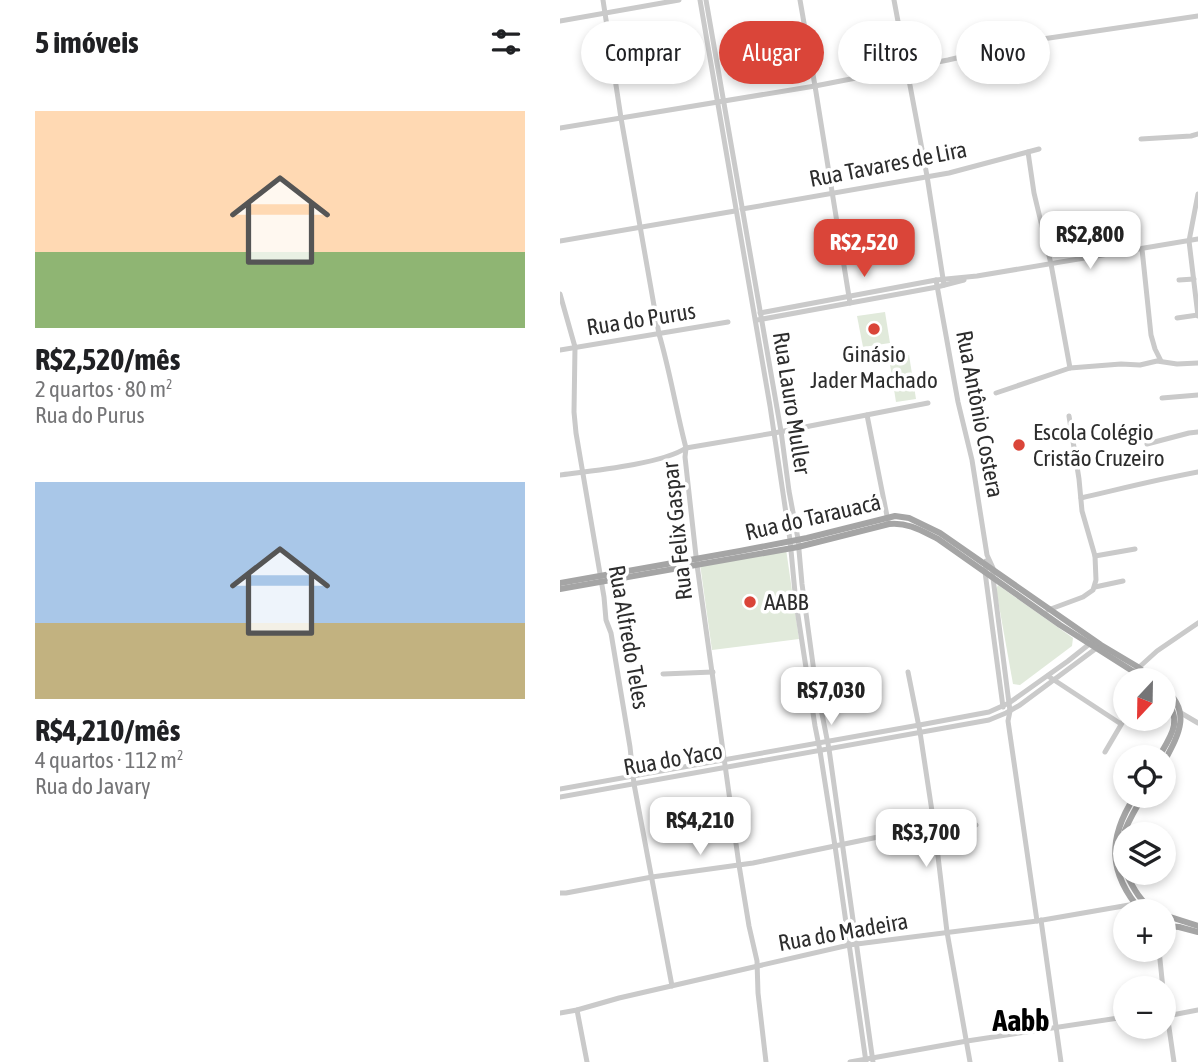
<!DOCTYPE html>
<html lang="pt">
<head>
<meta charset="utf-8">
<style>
	:root { --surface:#fff; --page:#f6f6f6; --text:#202124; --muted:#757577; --accent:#da4539 }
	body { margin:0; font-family:"Asap Condensed",sans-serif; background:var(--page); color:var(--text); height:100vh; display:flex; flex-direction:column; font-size:26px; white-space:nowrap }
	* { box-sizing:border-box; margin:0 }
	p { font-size:23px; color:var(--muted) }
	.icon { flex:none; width:38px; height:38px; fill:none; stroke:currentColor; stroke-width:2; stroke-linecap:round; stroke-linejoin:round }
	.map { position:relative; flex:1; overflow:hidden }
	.sheet { display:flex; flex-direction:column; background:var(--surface); width:560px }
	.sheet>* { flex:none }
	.top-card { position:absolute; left:21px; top:21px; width:511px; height:63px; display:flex; gap:14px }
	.needle { width:46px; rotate:202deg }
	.buttons { position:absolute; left:553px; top:668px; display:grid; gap:14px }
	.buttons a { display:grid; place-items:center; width:63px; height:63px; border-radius:50%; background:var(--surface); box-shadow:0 4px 10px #0003; font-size:35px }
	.price { position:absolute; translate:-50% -60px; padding:0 16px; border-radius:14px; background:#fff; color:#222; font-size:23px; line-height:46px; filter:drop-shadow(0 2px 4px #0008) }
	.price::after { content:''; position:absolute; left:50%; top:42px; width:21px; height:16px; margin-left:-10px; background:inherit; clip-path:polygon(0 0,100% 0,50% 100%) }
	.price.current { background:var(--accent); color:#fff }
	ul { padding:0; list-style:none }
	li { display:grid; align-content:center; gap:14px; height:371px; padding:0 35px }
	li span { display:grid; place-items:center; height:217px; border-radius:0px; color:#555 }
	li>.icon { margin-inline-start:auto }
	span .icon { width:126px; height:126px; fill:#fffc; stroke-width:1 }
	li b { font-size:30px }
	h2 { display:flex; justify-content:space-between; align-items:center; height:84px; padding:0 35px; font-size:30px }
	.chip { padding:0 24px; border-radius:32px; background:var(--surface); box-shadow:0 4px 10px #0003; font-size:24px; line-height:63px }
	.chip.current { background:var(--accent); color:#fff }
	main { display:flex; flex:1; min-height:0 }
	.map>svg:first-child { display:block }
	.green { fill:#e1eadb }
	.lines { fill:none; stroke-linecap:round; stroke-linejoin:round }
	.minor { stroke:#cacaca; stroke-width:5 }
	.major { stroke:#a5a5a5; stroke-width:6 }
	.poi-dot { fill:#da4539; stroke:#fff; stroke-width:2.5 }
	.labels { text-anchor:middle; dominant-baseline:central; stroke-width:7; stroke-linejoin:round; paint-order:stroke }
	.street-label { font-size:23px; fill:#2d2d2d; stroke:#fff }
	.poi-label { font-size:23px; fill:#2d2d2d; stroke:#fff; text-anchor:start }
	.district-label { font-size:30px; font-weight:bold; fill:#000; stroke:#fff }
</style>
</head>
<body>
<main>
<section class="sheet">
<h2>5 imóveis<svg class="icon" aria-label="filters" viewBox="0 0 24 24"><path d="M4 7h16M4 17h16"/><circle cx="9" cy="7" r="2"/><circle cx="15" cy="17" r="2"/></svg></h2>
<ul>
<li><span style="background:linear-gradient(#ffd9b3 65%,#8fb573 0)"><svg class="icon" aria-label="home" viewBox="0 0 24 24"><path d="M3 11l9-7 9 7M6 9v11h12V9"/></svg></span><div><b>R$2,520/mês</b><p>2 quartos · 80 m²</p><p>Rua do Purus</p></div></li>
<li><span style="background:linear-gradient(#a9c7e8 65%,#c2b280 0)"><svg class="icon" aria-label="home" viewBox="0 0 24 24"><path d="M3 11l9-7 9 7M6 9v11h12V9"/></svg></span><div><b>R$4,210/mês</b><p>4 quartos · 112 m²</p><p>Rua do Javary</p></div></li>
</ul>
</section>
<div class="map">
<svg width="638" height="1062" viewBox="0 0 638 1062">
	<rect width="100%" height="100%" fill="#fff"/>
	<!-- green -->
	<g class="green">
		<path d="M 325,312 L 330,343 L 303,347 L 297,316 Z"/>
		<path d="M 349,355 L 356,399 L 336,402 L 329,358 Z"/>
		<path d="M 226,549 L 239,639 L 152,650 L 140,564 Z"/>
		<path d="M 438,585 L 513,638 L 512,646 L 460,685 L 453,684 L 436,589 Z"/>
	</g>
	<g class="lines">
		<!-- minor -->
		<g class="minor">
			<path d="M 43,0 L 61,118 L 99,334 C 110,371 116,410 126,448 L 125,457 L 137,565 L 179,865 L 189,926 L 197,961 L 198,993 L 206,1062"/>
			<path d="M 140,0 L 210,406 L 230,540 L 236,603 L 255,726 L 260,751 L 275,846 L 306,1062"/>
			<path d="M 146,0 L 221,431 L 229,491 L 238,539 L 242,584 L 255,679 L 269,749 L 313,1062"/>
			<path d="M 240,0 L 255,86 L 290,303"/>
			<path d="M 334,0 L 367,176 L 384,285"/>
			<path d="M 0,21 L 119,0"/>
			<path d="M 0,128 L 255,86 L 388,60 L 469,41 L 638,16"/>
			<path d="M 581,139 L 631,136 L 638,134"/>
			<path d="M 468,152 L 474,193 L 491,264 L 510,368"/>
			<path d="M 638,194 L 629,241 L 638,316"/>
			<path d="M 182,209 L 389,173 L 479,149"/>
			<path d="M 0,241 L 175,211"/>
			<path d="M 582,249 L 591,335 L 595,349 L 601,361"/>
			<path d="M 376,280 L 398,402 L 412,460 L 427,555 L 433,568 L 433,578 L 450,711 L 448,721 L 477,921"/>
			<path d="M 619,280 L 634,279"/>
			<path d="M 0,294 L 15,347 L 14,412 L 16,433 L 44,597 L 46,620 L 51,633 L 70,747 L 74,784 L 112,986"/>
			<path d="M 200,313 L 376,280 L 417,276 L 638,239"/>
			<path d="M 617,318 L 638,315"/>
			<path d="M 197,320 L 377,287 L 404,280"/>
			<path d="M 0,350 L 168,322"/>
			<path d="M 436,393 L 510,368 L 561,364 L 580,365 L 597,361 L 617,364 L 638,363"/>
			<path d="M 602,398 L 638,395"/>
			<path d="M 307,415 L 328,521"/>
			<path d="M 587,444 L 629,433 L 638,432"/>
			<path d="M 0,475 C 31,471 102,464 126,448 L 214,433 L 368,403"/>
			<path d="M 521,498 C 560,489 599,479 638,472"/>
			<path d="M 535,556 L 575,549"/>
			<path d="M 426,561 L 425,572 L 443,707"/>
			<path d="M 535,587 L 563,581"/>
			<path d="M 488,610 L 523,597 L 533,590 L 536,580 L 535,556 L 522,511 L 519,479 L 509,416"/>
			<path d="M 576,670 L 597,651 L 638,623"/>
			<path d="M 348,672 L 360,732 L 375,831 L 387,932 L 410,1062"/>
			<path d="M 103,674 L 153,672"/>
			<path d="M 488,676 L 561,724"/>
			<path d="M 621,713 L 638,723"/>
			<path d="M 545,752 L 565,718"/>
			<path d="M 0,789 L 365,724 L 429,712 L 449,703 L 508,661 L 532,642"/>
			<path d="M 0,797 L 429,720 L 446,713 L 460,705 L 538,647"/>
			<path d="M 0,893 L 6,893 L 92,877 L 193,863 L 318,837 L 350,836 L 416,825"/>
			<path d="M 481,920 L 501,1062"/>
			<path d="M 599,950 L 603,989"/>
			<path d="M 604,993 L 614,1062"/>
			<path d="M 17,1010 L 27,1062"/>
			<path d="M 0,1013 L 17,1010 L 59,998 L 289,945 L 477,921 L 575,904"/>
			<path d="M 607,1016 L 638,1010"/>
			<path d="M 290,1062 L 407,1041 L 565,1017"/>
		</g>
		<!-- major -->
		<g class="major">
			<path d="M 0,583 L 180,551 L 247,538 L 335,516 L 349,518 L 380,533 L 541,645 L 578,667 L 595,681"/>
			<path d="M 0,589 L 238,547 L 329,524 C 348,522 362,531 378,539 L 500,625 L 574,672 L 584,681"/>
			<path d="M 604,688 C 632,712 619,734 604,762"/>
			<path d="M 598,758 C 611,736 624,720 604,698"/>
			<path d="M 575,796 C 547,839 548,873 582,912"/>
			<path d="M 565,871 C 552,844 570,819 583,796"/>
			<path d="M 566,873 C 573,888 581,903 596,912"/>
			<path d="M 604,915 L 638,926"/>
			<path d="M 604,926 L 619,927 L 638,932"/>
		</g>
	</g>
	<!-- markers -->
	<g class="poi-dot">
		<circle cx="314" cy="329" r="7"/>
		<circle cx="459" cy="445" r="7"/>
		<circle cx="190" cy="602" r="7"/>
	</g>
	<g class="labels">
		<!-- street labels -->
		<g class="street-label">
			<text transform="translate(328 164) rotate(-11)">Rua Tavares de Lira</text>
			<text transform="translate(81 319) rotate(-9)">Rua do Purus</text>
			<text transform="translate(232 403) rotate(81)">Rua Lauro Muller</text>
			<text transform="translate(420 414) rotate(79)">Rua Antônio Costera</text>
			<text transform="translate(253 517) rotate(-13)">Rua do Tarauacá</text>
			<text transform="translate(117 531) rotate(-96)">Rua Felix Gaspar</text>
			<text transform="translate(69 637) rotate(80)">Rua Alfredo Teles</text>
			<text transform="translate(113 759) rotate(-10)">Rua do Yaco</text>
			<text transform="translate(283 932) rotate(-10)">Rua do Madeira</text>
		</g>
		<!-- poi labels -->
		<g class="poi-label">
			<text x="314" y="354" text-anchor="middle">Ginásio<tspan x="314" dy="26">Jader Machado</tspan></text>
			<text x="473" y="432">Escola Colégio<tspan x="473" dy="26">Cristão Cruzeiro</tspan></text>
			<text x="204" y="602">AABB</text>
		</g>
		<!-- district labels -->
		<g class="district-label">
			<text x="461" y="1020">Aabb</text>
		</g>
	</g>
</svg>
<div class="buttons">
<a><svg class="needle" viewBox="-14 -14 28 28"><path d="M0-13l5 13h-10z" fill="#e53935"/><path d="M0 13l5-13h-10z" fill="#757577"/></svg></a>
<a><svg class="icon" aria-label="locate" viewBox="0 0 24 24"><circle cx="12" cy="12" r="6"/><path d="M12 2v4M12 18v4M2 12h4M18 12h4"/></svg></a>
<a><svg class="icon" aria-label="layers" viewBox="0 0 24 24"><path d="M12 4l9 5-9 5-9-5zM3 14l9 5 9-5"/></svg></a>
<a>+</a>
<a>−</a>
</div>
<b class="price" style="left:530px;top:271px">R$2,800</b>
<b class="price current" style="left:304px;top:279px">R$2,520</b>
<b class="price" style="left:271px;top:727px">R$7,030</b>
<b class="price" style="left:140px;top:857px">R$4,210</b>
<b class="price" style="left:366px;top:869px">R$3,700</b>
<div class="top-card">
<a class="chip">Comprar</a>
<a class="chip current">Alugar</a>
<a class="chip">Filtros</a>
<a class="chip">Novo</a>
</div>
</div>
</main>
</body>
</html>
